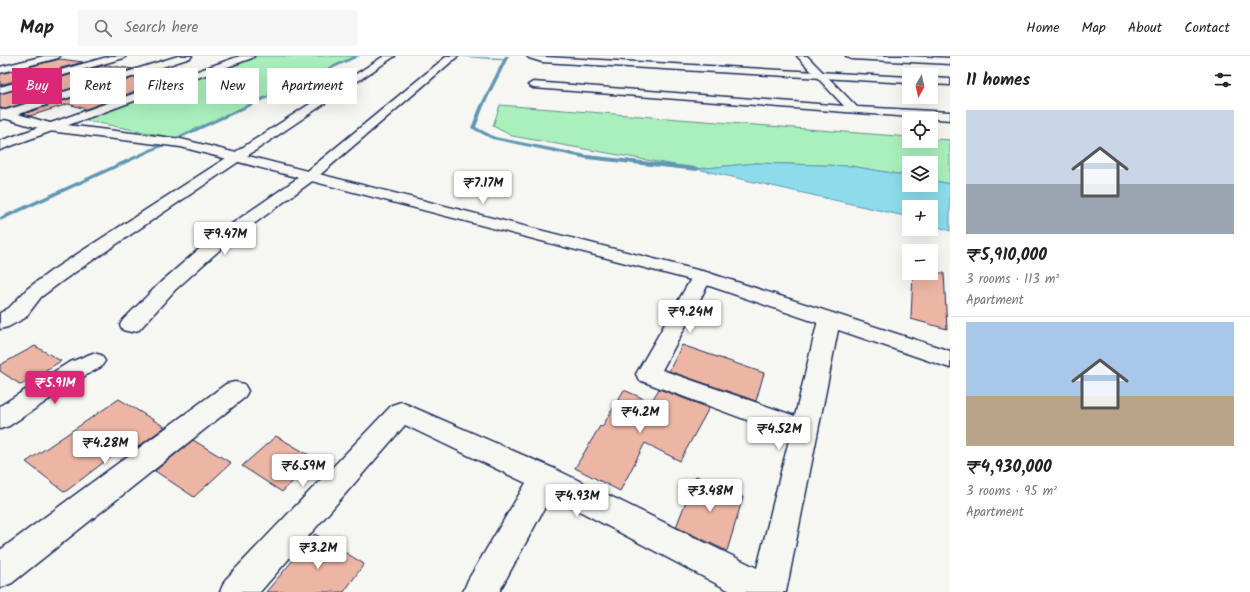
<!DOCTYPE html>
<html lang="en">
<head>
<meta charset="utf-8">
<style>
	:root { --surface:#fff; --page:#f6f6f6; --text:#222; --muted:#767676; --line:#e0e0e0; --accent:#db2777 }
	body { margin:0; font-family:Kalam,sans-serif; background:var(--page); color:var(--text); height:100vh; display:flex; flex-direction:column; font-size:15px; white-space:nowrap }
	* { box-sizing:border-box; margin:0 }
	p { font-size:13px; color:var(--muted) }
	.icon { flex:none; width:22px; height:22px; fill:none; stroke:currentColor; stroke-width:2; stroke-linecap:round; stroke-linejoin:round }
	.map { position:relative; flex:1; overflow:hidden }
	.side { display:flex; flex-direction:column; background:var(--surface); width:300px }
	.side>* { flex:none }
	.top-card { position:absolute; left:12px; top:12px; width:380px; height:36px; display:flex; gap:8px }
	.needle { width:26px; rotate:188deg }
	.fabs { position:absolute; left:902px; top:12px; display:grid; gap:8px }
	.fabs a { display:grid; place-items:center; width:36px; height:36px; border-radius:0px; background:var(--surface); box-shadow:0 4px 16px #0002; font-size:20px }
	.price { position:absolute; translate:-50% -34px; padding:0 9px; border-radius:4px; background:#fff; color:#222; font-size:13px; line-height:26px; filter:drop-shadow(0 1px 2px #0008) }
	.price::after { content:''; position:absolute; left:50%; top:24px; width:12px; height:9px; margin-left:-6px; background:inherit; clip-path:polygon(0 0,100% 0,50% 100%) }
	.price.selected { background:var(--accent); color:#fff }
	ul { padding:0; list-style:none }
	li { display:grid; align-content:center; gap:8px; height:212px; padding:0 16px }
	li+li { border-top:1px solid var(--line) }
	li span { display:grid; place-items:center; height:124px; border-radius:0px; color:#555 }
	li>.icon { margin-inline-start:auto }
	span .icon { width:72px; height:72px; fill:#fffc; stroke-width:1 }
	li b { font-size:17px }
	h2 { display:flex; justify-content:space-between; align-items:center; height:48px; padding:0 16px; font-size:17px }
	.pill { padding:0 14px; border-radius:0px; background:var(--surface); box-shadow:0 4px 16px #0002; font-size:14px; line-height:36px }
	.pill.selected { background:var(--accent); color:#fff }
	header { display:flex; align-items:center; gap:24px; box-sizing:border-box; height:56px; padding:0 20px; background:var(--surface); border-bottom:1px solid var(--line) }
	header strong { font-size:19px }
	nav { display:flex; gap:22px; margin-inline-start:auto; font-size:14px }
	.search { width:280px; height:36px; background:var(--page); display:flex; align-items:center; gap:10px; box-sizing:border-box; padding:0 14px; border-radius:0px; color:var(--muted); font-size:15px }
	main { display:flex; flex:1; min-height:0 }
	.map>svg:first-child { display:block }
	.green { fill:#a9f0bc; stroke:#62908d }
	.water { fill:#8ddcec; stroke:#5f97b3 }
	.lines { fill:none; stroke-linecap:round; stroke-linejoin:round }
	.stream { fill:#5f97b3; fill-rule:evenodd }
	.building { fill:#edb5a4; stroke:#1b2f5e }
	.street-casing { stroke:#1b2f5e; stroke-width:3 }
	.secondary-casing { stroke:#1b2f5e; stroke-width:3 }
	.street { fill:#f6f6f2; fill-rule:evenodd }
	.secondary { fill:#f6f6f2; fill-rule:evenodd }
</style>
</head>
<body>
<header>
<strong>Map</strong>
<div class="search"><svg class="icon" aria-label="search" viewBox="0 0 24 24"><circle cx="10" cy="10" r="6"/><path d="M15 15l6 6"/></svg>Search here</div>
<nav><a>Home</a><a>Map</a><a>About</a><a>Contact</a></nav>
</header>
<main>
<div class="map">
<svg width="950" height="536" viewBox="0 0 950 536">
	<rect width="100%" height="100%" fill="#f6f6f2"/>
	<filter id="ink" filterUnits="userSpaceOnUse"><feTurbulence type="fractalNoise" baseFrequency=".025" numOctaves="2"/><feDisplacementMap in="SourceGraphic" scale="8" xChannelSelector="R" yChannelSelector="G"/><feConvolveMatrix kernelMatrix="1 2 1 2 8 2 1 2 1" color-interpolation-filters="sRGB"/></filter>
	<g filter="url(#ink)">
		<!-- green -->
		<g class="green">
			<path d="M 258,0 L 355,0 L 175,82 L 83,64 Z"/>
			<path d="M 500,49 L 909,81 L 909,85 L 931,85 L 931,83 L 950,84 L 950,128 L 931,124 L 931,107 L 909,107 L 909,120 L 851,110 L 756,107 L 697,113 L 512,80 L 493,70 Z"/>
		</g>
		<!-- water -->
		<path class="water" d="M 756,107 L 851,110 L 909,120 L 909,129 L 931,129 L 931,124 L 950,128 L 950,175 L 931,168 L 931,151 L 909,151 L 909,161 L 697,113 Z"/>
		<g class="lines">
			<!-- stream -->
			<g class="stream">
				<path d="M 355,0 L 360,0 L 0,165 L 0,161 Z"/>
				<path d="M 452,0 L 504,2 L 505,0 L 509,0 L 484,50 L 476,71 L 495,81 L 587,99 L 697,111 L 700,113 L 697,115 L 587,103 L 492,83 L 471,72 L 480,50 L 503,4 Z"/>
			</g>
		</g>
		<!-- building -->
		<g class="building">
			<path d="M 60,3 L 83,6 L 0,29 L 0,18 Z"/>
			<path d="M 106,9 L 133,13 L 5,53 L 0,52 L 0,38 Z"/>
			<path d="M 154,15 L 181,19 L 86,53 L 68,48 L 30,60 L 23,58 Z"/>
			<path d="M 913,217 L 944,217 L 947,273 L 911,263 Z"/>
			<path d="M 682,289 L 764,317 L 756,345 L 669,315 Z"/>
			<path d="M 35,290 L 61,305 L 21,329 L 0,315 L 0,309 Z"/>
			<path d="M 659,333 L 709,352 L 680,405 L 645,387 L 620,435 L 575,412 L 600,370 L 602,371 L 624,334 L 651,346 Z"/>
			<path d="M 119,343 L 165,371 L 128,398 L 121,393 L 65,436 L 26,406 Z"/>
			<path d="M 276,380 L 316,403 L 282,436 L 242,410 Z"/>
			<path d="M 193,384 L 231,407 L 194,441 L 155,415 Z"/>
			<path d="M 696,420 L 743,441 L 727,495 L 676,471 Z"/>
			<path d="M 315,478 L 364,508 L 344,536 L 266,536 Z"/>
		</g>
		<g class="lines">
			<defs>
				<g id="street">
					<path d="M 44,0 L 60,0 L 58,2 L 0,17 L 0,11 Z"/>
					<path d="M 111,0 L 126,0 L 124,2 L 0,37 L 0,31 Z"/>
					<path d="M 178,0 L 192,0 L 190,2 L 0,64 L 0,56 Z"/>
					<path d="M 240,0 L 254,0 L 252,2 L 0,94 L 0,85 Z"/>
					<path d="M 384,0 L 395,0 L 65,223 L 41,241 L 25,262 L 8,271 L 0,273 L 0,257 L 9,252 L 27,233 L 51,215 Z"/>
					<path d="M 447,0 L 458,0 L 315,123 L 225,189 L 175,234 L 139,274 L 131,276 L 123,274 L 120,269 L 123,264 L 161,226 L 213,181 L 305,117 Z"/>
					<path d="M 797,0 L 807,0 L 857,51 L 950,56 L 950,64 L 533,32 L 528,29 L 533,26 L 844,50 Z"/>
					<path d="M 846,0 L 906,0 L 950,2 L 950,8 L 851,3 Z"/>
					<path d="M 702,215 L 709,217 L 712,221 L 662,314 L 795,360 L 818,264 L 821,259 L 829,257 L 837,259 L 840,264 L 786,536 L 732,536 L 551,440 L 499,536 L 463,536 L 468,524 L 526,427 L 405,369 L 260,536 L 220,536 L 225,524 L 392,349 L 401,346 L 555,413 L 757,512 L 790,380 L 639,324 L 636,318 L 692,221 L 695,217 Z"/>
					<path d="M 93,297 L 101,299 L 105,305 L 101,311 L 86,319 L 9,370 L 0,373 L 0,350 L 68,307 Z"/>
					<path d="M 235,326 L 244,328 L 248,335 L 244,342 L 12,527 L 0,532 L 0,494 L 226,328 Z"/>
				</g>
				<g id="secondary">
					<path d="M 527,0 L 909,21 L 909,27 L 542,6 L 529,2 Z"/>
					<path d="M 931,22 L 950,23 L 950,29 L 931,28 Z"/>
					<path d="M 0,53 L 50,67 L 181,83 L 709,217 L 950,295 L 950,312 L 695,225 L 181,91 L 49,75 L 0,61 Z"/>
				</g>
			</defs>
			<!-- street casing -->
			<use href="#street" class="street-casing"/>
			<!-- secondary casing -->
			<use href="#secondary" class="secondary-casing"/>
			<!-- street -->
			<use href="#street" class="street"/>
			<!-- secondary -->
			<use href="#secondary" class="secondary"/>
		</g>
	</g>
</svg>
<div class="fabs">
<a><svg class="needle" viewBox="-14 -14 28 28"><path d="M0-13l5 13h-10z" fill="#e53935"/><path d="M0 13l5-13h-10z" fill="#767676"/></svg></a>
<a><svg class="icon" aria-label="locate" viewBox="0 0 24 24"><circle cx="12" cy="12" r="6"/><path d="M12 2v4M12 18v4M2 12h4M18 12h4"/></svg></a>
<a><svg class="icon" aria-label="layers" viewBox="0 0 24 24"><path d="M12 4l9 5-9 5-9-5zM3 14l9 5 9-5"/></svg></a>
<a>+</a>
<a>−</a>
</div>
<b class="price" style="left:483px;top:149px">₹7.17M</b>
<b class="price" style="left:225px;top:200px">₹9.47M</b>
<b class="price" style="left:690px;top:278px">₹9.24M</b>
<b class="price selected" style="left:55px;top:349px">₹5.91M</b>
<b class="price" style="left:640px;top:378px">₹4.2M</b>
<b class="price" style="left:779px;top:395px">₹4.52M</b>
<b class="price" style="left:105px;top:409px">₹4.28M</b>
<b class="price" style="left:303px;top:432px">₹6.59M</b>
<b class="price" style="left:710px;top:457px">₹3.48M</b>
<b class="price" style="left:577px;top:462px">₹4.93M</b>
<b class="price" style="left:318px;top:514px">₹3.2M</b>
<div class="top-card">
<a class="pill selected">Buy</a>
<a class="pill">Rent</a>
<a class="pill">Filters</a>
<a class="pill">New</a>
<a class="pill">Apartment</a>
</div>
</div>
<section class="side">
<h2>11 homes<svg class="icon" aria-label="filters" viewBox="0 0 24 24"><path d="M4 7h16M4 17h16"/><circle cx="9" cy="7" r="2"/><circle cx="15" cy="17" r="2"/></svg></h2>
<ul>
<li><span style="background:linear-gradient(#c9d6e8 60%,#9aa5b1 0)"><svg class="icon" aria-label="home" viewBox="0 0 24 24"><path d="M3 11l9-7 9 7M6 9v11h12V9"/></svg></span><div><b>₹5,910,000</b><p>3 rooms · 113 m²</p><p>Apartment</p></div></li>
<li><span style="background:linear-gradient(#a9c7e8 60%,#b9a48a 0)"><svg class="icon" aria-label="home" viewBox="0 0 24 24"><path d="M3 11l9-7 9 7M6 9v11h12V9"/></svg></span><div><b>₹4,930,000</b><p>3 rooms · 95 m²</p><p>Apartment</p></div></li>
</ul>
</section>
</main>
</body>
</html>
